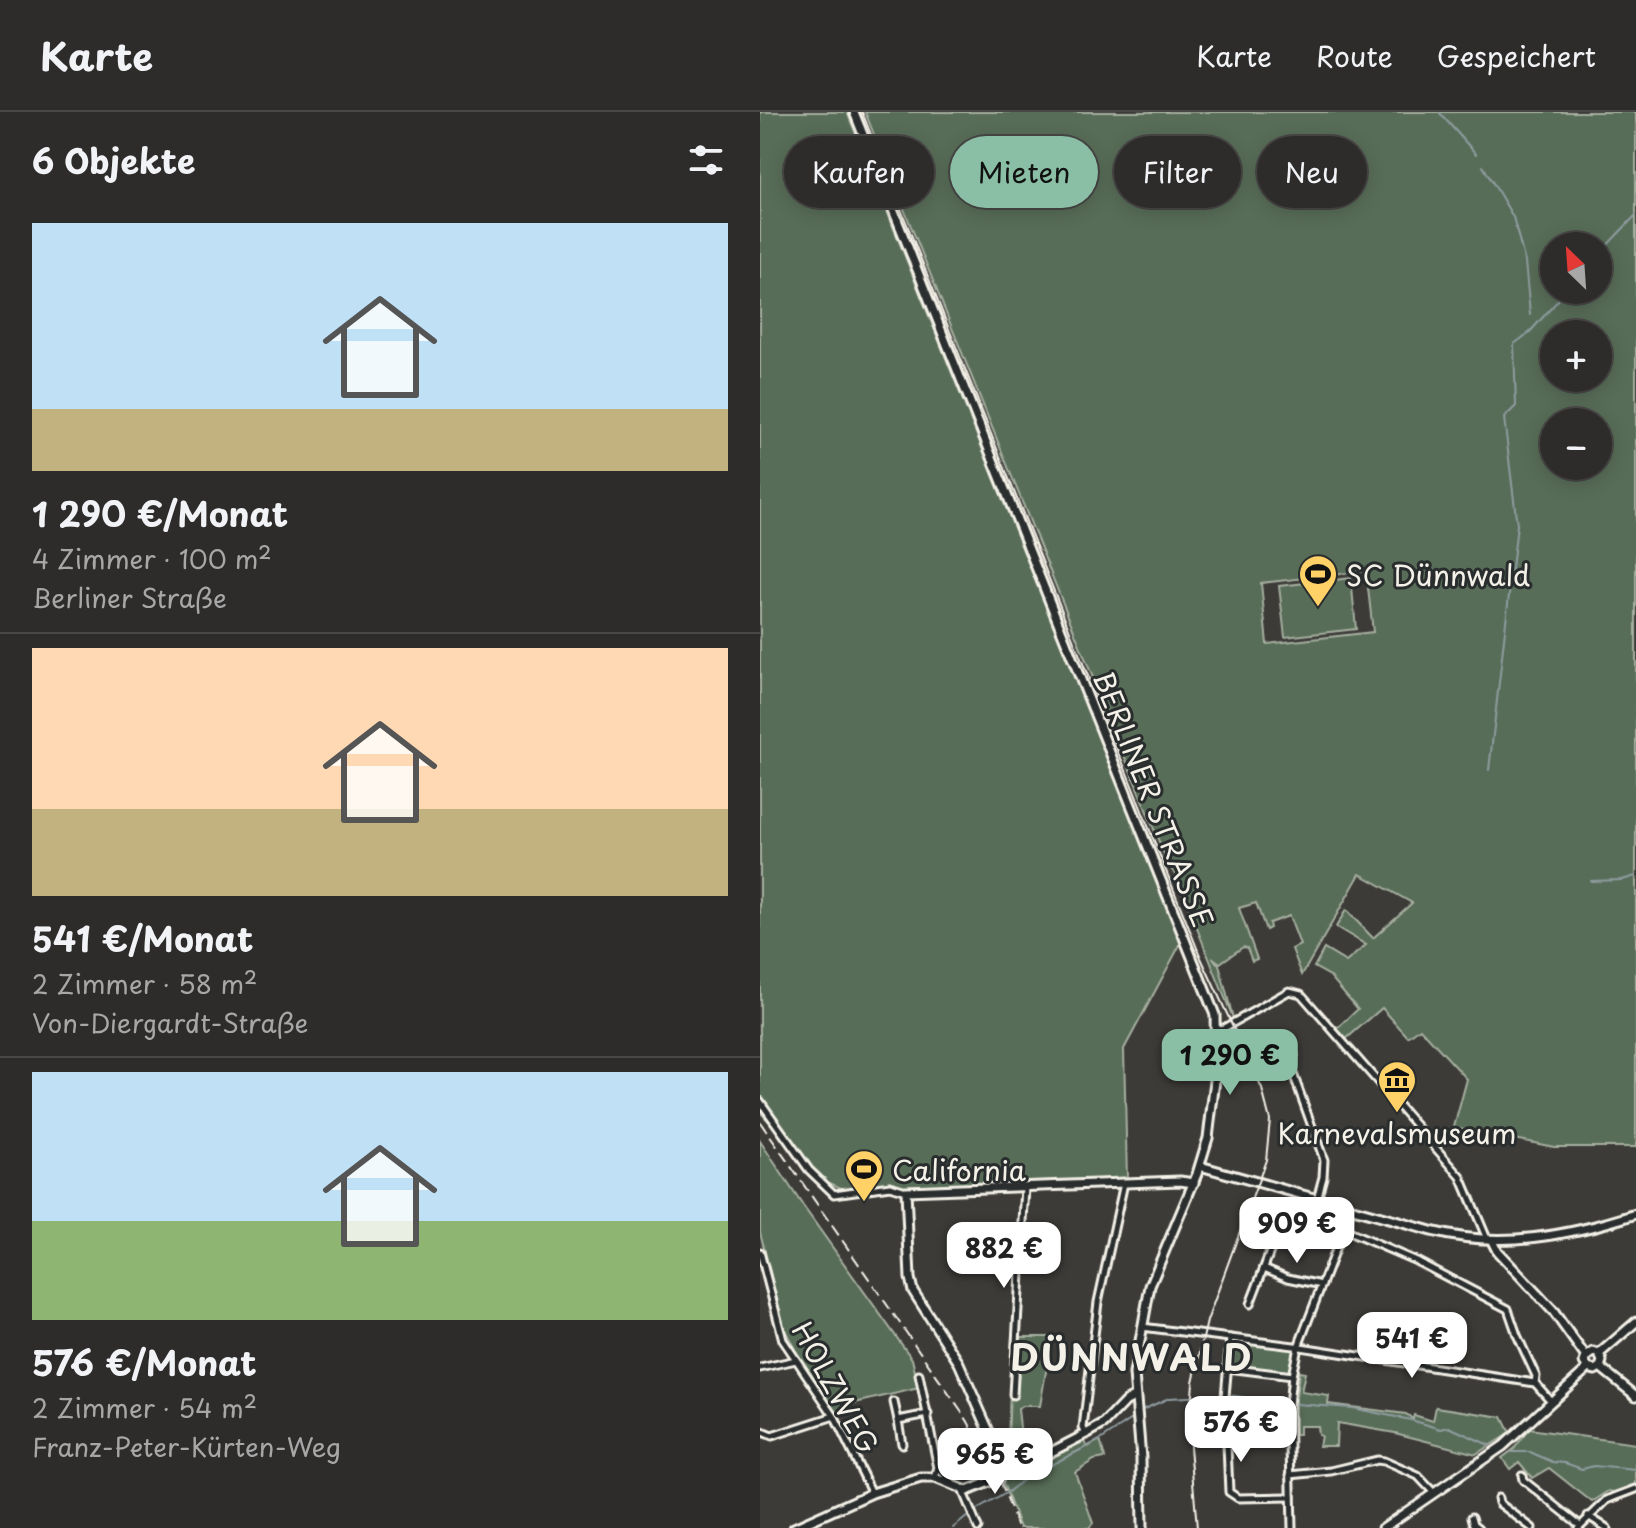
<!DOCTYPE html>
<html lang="de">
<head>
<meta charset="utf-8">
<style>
	:root { --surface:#2e2c2a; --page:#3a3836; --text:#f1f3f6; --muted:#a7a7a8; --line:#494847; --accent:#8abfa5 }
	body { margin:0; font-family:"Playpen Sans",sans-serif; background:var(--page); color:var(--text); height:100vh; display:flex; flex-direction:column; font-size:30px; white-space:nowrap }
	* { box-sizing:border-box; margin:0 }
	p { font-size:26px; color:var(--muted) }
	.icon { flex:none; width:44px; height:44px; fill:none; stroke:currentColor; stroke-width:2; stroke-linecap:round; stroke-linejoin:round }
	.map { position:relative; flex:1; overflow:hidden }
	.sheet { display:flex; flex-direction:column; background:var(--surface); width:760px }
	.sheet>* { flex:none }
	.banner { position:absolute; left:24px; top:24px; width:732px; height:72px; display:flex; gap:16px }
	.needle { width:52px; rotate:335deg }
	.fabs { position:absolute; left:780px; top:120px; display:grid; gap:16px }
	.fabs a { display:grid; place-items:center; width:72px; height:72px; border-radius:50%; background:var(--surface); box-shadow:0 4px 20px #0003,0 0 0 2px var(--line); font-size:40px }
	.price { position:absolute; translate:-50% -68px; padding:0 18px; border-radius:16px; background:#fff; color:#222; font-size:26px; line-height:52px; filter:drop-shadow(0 2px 4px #0008) }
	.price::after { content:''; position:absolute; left:50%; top:48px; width:24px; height:18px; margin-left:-12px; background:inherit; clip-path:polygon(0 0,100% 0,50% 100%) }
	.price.current { background:var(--accent); color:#111 }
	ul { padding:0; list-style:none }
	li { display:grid; align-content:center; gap:16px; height:424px; padding:0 32px }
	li+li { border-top:2px solid var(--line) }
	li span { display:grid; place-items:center; height:248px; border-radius:0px; color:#555 }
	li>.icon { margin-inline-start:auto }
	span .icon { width:144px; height:144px; fill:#fffc; stroke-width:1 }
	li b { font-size:34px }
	h2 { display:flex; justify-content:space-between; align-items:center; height:96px; padding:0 32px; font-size:34px }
	.tag { padding:0 28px; border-radius:36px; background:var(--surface); box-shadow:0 4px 20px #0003,0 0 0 2px var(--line); font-size:28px; line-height:72px }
	.tag.current { background:var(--accent); color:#111 }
	header { display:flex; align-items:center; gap:48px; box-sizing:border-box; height:112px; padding:0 40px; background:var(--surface); border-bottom:2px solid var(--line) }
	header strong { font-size:38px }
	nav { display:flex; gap:44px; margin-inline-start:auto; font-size:28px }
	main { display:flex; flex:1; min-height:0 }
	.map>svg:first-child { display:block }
	.green { fill:#586d59; stroke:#a6afa0; stroke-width:2; fill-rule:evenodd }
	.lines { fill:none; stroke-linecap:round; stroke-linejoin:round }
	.stream { stroke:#8f9ca0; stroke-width:2 }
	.minor-casing { stroke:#f4f1e8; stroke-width:11 }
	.tertiary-casing { stroke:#f4f1e8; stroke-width:13 }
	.secondary-casing { stroke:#f4f1e8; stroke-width:13 }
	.minor { stroke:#2a2d2e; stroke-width:5 }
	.tertiary { stroke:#2a2d2e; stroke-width:7 }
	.secondary { stroke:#2a2d2e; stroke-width:7 }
	.tram { stroke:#f4f1e8; stroke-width:2 }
	.rail { stroke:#f4f1e8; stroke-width:2; stroke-dasharray:12 6; stroke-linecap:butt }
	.labels { text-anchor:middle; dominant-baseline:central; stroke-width:6; stroke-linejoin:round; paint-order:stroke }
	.poi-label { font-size:28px; fill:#f4f1e8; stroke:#2a2d2e; text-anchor:start }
	.street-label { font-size:28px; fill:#f4f1e8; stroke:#2a2d2e }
	.district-label { font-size:36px; font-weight:bold; letter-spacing:2px; fill:#f4f1e8; stroke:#2a2d2e }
</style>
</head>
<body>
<header>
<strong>Karte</strong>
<nav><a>Karte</a><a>Route</a><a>Gespeichert</a></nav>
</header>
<main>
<section class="sheet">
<h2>6 Objekte<svg class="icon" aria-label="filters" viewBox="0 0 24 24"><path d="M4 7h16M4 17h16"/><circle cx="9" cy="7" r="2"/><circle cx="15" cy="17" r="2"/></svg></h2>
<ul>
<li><span style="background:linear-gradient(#bfe0f5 75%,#c2b280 0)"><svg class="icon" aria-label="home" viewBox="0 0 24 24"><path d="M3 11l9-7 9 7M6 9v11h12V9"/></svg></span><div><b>1 290 €/Monat</b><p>4 Zimmer · 100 m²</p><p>Berliner Straße</p></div></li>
<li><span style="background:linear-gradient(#ffd9b3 65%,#c2b280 0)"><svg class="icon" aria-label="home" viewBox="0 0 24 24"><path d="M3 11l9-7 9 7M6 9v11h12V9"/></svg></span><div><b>541 €/Monat</b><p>2 Zimmer · 58 m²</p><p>Von-Diergardt-Straße</p></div></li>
<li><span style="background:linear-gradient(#bfe0f5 60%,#8fb573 0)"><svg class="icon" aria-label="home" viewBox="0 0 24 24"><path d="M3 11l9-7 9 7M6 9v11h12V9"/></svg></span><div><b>576 €/Monat</b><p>2 Zimmer · 54 m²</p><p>Franz-Peter-Kürten-Weg</p></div></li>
</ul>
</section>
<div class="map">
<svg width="876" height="1416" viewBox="0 0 876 1416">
	<rect width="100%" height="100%" fill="#3d3b38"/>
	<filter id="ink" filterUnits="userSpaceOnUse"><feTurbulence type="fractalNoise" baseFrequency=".0125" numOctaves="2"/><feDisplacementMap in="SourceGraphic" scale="16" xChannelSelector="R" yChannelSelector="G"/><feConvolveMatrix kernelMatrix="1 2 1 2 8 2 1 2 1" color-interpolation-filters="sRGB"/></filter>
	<g filter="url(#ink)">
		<!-- green -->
		<g class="green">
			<path d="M 0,0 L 87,0 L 421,831 L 364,937 L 367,1067 L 81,1076 L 65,1069 L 0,1000 Z"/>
			<path d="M 105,0 L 876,0 L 876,1035 L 794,1035 L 694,1015 L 707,967 L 660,916 L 648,925 L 622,896 L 586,927 L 577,917 L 598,897 L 570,864 L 554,855 L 564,837 L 586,850 L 606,833 L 576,815 L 586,798 L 613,826 L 652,791 L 600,762 L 542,863 L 532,837 L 540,833 L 529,804 L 509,811 L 510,816 L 506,818 L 496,791 L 479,796 L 497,847 L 492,849 L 487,836 L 483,835 L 460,851 L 452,845 L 459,853 L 473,906 L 416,764 L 408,752 ZM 794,134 L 838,134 L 838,178 L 794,178 ZM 794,222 L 838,222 L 838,266 L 794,266 ZM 794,310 L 838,310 L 838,354 L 794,354 ZM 606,459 L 613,520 L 507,532 L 501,471 Z"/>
			<path d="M 591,466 L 596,517 L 525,525 L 519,474 Z"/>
			<path d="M 0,1029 L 43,1094 L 152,1247 L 159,1276 L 95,1291 L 77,1301 L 40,1247 L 24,1216 L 0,1120 Z"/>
			<path d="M 252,1225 L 292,1225 L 280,1294 L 262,1294 L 258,1297 L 263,1342 L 269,1345 L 315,1325 L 255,1353 L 250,1351 L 241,1334 L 248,1330 Z"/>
			<path d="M 475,1229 L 530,1236 L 533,1239 L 529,1259 L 471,1253 L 472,1231 Z"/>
			<path d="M 539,1260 L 545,1261 L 541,1280 L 569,1284 L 568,1292 L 646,1302 L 653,1307 L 654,1303 L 673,1309 L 676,1295 L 742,1305 L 750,1321 L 716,1342 L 635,1321 L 577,1311 L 576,1334 L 559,1334 L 561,1324 L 558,1323 L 557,1314 L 539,1314 L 539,1323 L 535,1323 L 535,1294 Z"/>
			<path d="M 769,1317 L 876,1332 L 876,1374 L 855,1380 L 849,1379 L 832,1390 L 789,1356 L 772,1366 L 759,1350 L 750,1357 L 742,1346 L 754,1337 Z"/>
			<path d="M 322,1328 L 328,1335 L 340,1328 L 345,1346 L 334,1348 L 315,1360 L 333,1411 L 329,1416 L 260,1416 L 242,1368 Z"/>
		</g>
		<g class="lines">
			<!-- stream -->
			<g class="stream">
				<path d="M 679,0 L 716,42"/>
				<path d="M 723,54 L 753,105 L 765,150 L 770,203"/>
				<path d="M 838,143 L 876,103"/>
				<path d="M 729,658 L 757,413 L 744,306 L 756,294 L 754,232 L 769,221 L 807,178"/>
				<path d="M 831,769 L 862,768 L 876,764"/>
				<path d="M 468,1283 L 524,1291"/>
				<path d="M 535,1292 L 592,1296 L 651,1308 L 681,1317 L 689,1315 L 729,1333"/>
				<path d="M 382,1298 L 409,1286 L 463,1283"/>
				<path d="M 752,1340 L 770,1340 L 793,1350 L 805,1351 L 822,1357 L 834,1354 L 876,1358"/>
				<path d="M 213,1400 L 248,1380 L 265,1366 L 342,1327 L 372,1307"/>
				<path d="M 193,1416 L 208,1404"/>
			</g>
			<defs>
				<g id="minor">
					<path d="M 457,917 L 464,916 L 529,879 L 541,882 L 701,1065 L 727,1127"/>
					<path d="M 534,943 L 531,956 L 564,1048 L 563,1065 L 557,1087"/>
					<path d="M 0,989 L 49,1058 L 74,1082 L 130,1074 L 146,1079"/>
					<path d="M 584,1118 L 656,1149 L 748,1197 L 757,1223 L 776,1264 L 775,1271 L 791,1289"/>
					<path d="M 0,1140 L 23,1228 L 74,1304 L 112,1381"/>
					<path d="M 504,1156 L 528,1166 L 562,1173"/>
					<path d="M 490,1192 L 516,1124"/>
					<path d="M 382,1215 L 534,1234 L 775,1271"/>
					<path d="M 470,1226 L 465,1285 L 469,1380 L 478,1386 L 531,1385"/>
					<path d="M 0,1256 L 36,1248"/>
					<path d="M 468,1256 L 532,1264"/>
					<path d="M 159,1263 L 178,1356 L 175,1366"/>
					<path d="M 253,1283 L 265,1075"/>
					<path d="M 134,1290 L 138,1308"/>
					<path d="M 0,1319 L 12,1324 L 74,1304"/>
					<path d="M 326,1322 L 323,1316 L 338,1190 L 364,1071"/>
					<path d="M 142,1332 L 138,1308 L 168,1302"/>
					<path d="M 178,1356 L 193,1372"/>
					<path d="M 530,1363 L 571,1359 L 617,1348 L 624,1349 L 658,1364 L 674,1381"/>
					<path d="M 762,1363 L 763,1368 L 820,1413"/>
					<path d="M 203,1380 L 218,1416"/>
					<path d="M 738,1386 L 739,1391 L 772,1416"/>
					<path d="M 828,1404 L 847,1416"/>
					<path d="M 712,1405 L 714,1412 L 719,1416"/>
					<path d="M 532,1416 L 529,1293 L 532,1264 L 538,1235 L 591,1096"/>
					<path d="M 818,1416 L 847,1388 L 876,1377"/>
				</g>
				<g id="tertiary">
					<path d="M 839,1242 L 876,1210"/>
					<path d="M 623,1416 L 743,1334 L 828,1256"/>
				</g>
				<g id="secondary">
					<path d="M 94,0 L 455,903 L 456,960 L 448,1026 L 437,1062 L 390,1174 L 374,1262 L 381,1346 L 382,1416"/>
					<path d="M 440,1054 L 671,1119 C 740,1137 809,1124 876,1102"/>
					<path d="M 732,1129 L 737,1139 L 793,1199 L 826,1245"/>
					<path d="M 826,1245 L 833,1240 L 839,1242 L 842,1249 L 840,1255"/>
					<path d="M 826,1245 L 824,1250 L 828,1256 L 835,1258 L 840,1255"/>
					<path d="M 840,1255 L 876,1284"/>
					<path d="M 246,1358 L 199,1251 L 153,1179 L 150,1166 L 146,1079 L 420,1069 L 434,1071"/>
					<path d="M 34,1416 L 112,1381 L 161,1366 L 175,1366 L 207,1379 L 239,1366 L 246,1358 L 262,1355 L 326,1322 L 344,1312 L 366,1289 L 374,1285"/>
				</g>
			</defs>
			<!-- minor casing -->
			<use href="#minor" class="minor-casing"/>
			<!-- tertiary casing -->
			<use href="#tertiary" class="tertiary-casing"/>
			<!-- secondary casing -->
			<use href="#secondary" class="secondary-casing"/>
			<!-- minor -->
			<use href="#minor" class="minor"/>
			<!-- tertiary -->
			<use href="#tertiary" class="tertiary"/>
			<!-- secondary -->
			<use href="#secondary" class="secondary"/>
			<!-- tram -->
			<path class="tram" d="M 102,0 L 441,846 L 502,977 L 510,1008 L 506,1048 L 447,1209 L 433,1270 L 429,1323 L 437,1416"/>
			<!-- rail -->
			<path class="rail" d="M 0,1010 L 207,1308 L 239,1366 L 258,1416"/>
		</g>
	</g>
	<!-- icons -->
	<defs>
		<symbol id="stadium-pin" viewBox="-11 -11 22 30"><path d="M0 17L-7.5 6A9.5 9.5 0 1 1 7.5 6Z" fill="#ffd166" stroke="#2a2d2e"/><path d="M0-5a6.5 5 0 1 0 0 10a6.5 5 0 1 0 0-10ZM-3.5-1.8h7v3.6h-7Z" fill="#111"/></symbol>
		<symbol id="museum-pin" viewBox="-11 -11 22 30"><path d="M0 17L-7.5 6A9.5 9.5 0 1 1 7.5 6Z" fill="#ffd166" stroke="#2a2d2e"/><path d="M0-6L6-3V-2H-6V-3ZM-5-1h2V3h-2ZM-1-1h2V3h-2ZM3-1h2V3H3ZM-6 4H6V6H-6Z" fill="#111"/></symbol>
	</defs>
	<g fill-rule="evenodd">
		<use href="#stadium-pin" x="536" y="440" width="44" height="60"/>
		<use href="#museum-pin" x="615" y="946" width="44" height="60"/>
		<use href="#stadium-pin" x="82" y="1035" width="44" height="60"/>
	</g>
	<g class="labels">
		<!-- poi labels -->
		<g class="poi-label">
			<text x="586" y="462">SC Dünnwald</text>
			<text x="637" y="1020" text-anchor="middle">Karnevalsmuseum</text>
			<text x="132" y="1057">California</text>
		</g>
		<!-- street labels -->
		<g class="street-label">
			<text transform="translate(394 687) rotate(68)">BERLINER STRASSE</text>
			<text transform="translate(76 1275) rotate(61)">HOLZWEG</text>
		</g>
		<!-- district labels -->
		<g class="district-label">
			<text x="372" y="1244">DÜNNWALD</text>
		</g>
	</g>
</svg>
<div class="fabs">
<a><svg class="needle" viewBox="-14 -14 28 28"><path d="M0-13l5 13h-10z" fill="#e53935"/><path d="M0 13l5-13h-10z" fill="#a7a7a8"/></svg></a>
<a>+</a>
<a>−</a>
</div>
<b class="price current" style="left:470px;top:985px">1 290 €</b>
<b class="price" style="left:537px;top:1153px">909 €</b>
<b class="price" style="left:244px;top:1178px">882 €</b>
<b class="price" style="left:652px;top:1268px">541 €</b>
<b class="price" style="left:481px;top:1352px">576 €</b>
<b class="price" style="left:235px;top:1384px">965 €</b>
<div class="banner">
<a class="tag">Kaufen</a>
<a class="tag current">Mieten</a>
<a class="tag">Filter</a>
<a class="tag">Neu</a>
</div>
</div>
</main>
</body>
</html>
